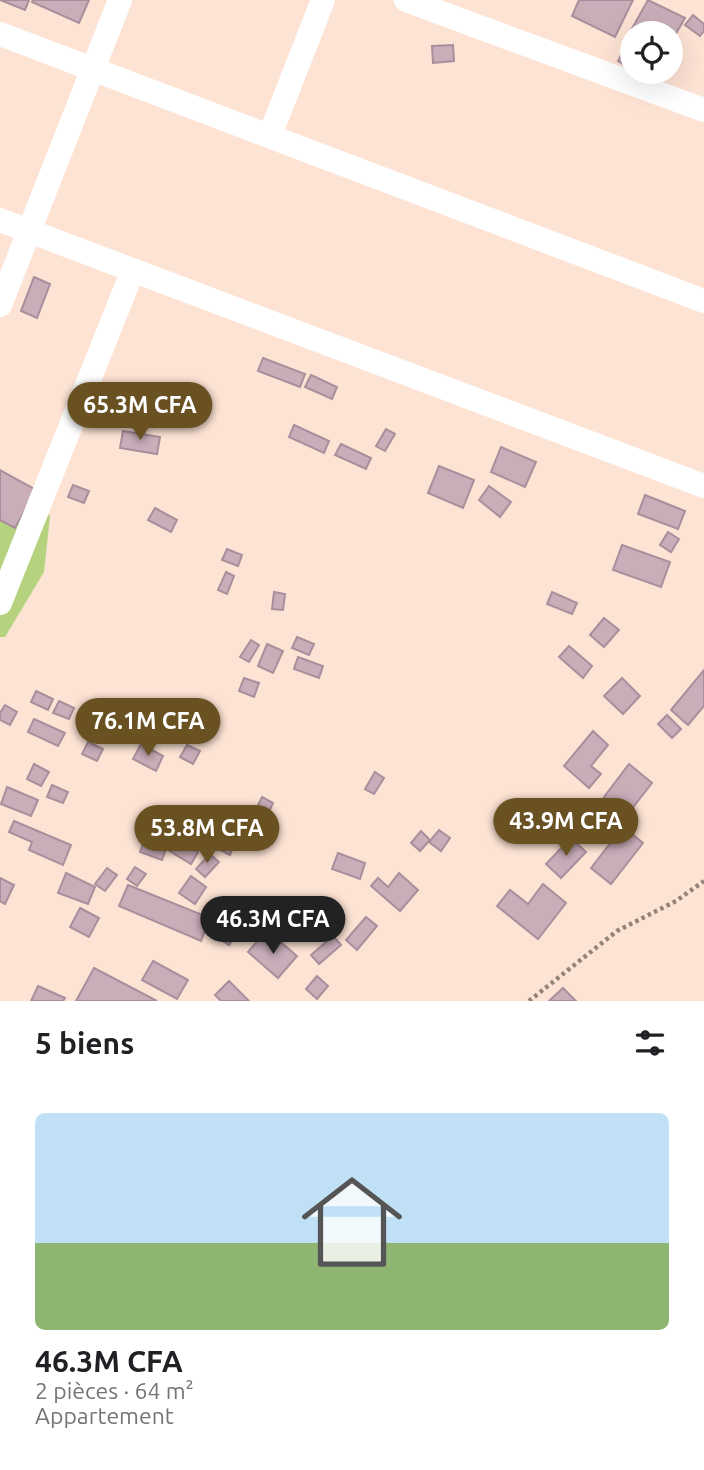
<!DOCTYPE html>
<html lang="fr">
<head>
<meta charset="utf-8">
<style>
	:root { --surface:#fff; --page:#f6f6f6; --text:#202124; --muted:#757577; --accent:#695122 }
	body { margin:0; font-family:Ubuntu,sans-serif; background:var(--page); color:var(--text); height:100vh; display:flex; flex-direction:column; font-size:26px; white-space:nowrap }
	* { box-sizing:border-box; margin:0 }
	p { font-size:23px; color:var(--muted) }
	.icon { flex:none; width:38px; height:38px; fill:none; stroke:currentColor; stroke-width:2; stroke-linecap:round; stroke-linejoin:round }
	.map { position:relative; height:1001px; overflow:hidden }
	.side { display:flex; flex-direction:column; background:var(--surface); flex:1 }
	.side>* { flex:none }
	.fabs { position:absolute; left:620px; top:21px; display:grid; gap:14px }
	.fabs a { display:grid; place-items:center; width:63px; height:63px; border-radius:50%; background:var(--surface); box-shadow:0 7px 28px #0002; font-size:35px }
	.price { position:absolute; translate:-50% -60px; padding:0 16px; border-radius:24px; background:var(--accent); color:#fff; font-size:23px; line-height:46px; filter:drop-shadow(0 2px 4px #0008) }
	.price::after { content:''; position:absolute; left:50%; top:42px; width:21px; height:16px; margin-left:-10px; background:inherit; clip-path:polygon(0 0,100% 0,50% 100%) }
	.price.selected { background:#222; color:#fff }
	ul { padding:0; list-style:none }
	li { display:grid; align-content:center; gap:14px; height:371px; padding:0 35px }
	li span { display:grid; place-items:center; height:217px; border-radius:10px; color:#555 }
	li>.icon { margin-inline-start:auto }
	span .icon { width:126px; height:126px; fill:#fffc; stroke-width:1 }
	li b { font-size:30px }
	h2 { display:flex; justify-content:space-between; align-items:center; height:84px; padding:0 35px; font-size:30px }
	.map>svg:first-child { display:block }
	.green { fill:#b5d37e }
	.building { fill:#c9aeba; stroke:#a98f9b; stroke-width:2 }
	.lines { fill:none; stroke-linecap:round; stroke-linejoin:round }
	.path { stroke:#938277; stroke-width:4.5; stroke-dasharray:3.5 3.5; stroke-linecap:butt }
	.minor { stroke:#fff; stroke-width:24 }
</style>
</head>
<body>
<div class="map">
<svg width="704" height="1001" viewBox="0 0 704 1001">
	<rect width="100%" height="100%" fill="#fde3d4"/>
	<!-- green -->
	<path class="green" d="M 21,495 L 50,516 L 44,572 L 5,637 L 0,637 L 0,500 Z"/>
	<!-- building -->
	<g class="building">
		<path d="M 0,0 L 29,0 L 25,10 Z"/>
		<path d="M 33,0 L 89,0 L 79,23 L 32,2 Z"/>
		<path d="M 579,0 L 633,0 L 615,37 L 572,16 Z"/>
		<path d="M 648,0 L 685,18 L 670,44 L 670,33 L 630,32 Z"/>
		<path d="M 693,15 L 704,24 L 704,31 L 700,36 L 685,25 Z"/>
		<path d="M 453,45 L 454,61 L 433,63 L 432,46 Z"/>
		<path d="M 625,48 L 632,51 L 632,69 L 618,61 Z"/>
		<path d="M 34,277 L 50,284 L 37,318 L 21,311 Z"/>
		<path d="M 263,358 L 305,374 L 300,387 L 258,371 Z"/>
		<path d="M 311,375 L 337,387 L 332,399 L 305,387 Z"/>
		<path d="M 294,425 L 329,441 L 324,453 L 289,437 Z"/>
		<path d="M 386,429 L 395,434 L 385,451 L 376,446 Z"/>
		<path d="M 123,431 L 160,437 L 157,454 L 120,448 Z"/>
		<path d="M 341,444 L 371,458 L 366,469 L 335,455 Z"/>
		<path d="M 501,447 L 536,462 L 525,487 L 491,472 Z"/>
		<path d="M 439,466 L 474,480 L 463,508 L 428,493 Z"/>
		<path d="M 0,470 L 36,490 L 15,528 L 0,520 Z"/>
		<path d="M 73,485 L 89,491 L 84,503 L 68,497 Z"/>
		<path d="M 489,486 L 511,502 L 500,517 L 479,500 Z"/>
		<path d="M 645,495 L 685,511 L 678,529 L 638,514 Z"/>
		<path d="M 155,508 L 177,520 L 171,532 L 148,520 Z"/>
		<path d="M 668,532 L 679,539 L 671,552 L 660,545 Z"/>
		<path d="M 622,545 L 670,562 L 661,587 L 613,570 Z"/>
		<path d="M 227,549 L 242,555 L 238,566 L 222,560 Z"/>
		<path d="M 226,572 L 234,576 L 227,594 L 218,590 Z"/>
		<path d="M 274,592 L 285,594 L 283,610 L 272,609 Z"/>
		<path d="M 552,592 L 577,603 L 572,614 L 547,604 Z"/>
		<path d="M 604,618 L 619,630 L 604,647 L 590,635 Z"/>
		<path d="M 297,637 L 314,644 L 309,655 L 292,648 Z"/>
		<path d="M 251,640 L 259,645 L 249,662 L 240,657 Z"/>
		<path d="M 267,644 L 283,651 L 273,673 L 258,666 Z"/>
		<path d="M 569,646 L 592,666 L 583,678 L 559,657 Z"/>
		<path d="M 298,657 L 323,666 L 319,678 L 294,669 Z"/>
		<path d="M 704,670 L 704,706 L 688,725 L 671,710 Z"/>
		<path d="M 244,678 L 259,683 L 254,697 L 239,691 Z"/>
		<path d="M 622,678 L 640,696 L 623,714 L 604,696 Z"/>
		<path d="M 36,691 L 53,699 L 48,710 L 31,702 Z"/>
		<path d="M 59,701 L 74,708 L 69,719 L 53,713 Z"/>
		<path d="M 5,705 L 17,712 L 10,725 L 0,720 L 0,713 Z"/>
		<path d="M 667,715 L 681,729 L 672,738 L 658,724 Z"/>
		<path d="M 34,719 L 65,733 L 58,746 L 28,732 Z"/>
		<path d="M 593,731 L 608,745 L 591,766 L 601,774 L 589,788 L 564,766 Z"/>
		<path d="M 88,742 L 103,749 L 97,761 L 82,754 Z"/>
		<path d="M 141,744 L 163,756 L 156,771 L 133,759 Z"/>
		<path d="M 187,745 L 200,751 L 193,764 L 180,757 Z"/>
		<path d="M 34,764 L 49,772 L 41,786 L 27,779 Z"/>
		<path d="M 629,764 L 652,783 L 627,815 L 604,797 Z"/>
		<path d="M 375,772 L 384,778 L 374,794 L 365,789 Z"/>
		<path d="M 52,785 L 68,792 L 63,803 L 47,797 Z"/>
		<path d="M 7,787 L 38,800 L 31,816 L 1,804 Z"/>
		<path d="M 262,797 L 273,803 L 265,821 L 253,815 Z"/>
		<path d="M 160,806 L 179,813 L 173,831 L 153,824 Z"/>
		<path d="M 14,821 L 71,845 L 63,865 L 29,850 L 32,842 L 9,832 Z"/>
		<path d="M 623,827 L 643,843 L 611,884 L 591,868 Z"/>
		<path d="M 148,830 L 170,838 L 162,860 L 140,852 Z"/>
		<path d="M 439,830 L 450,838 L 441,851 L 429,842 Z"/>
		<path d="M 421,831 L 430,840 L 420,851 L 411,843 Z"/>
		<path d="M 227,832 L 237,837 L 230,855 L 220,850 Z"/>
		<path d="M 571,838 L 586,852 L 561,878 L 546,864 Z"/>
		<path d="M 175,839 L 198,852 L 191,864 L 168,850 Z"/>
		<path d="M 338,853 L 365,863 L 360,879 L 332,869 Z"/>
		<path d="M 210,854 L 219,862 L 205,877 L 196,869 Z"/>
		<path d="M 135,867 L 146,874 L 137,886 L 127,879 Z"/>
		<path d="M 107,868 L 117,875 L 105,891 L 95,884 Z"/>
		<path d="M 66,873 L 95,887 L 88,904 L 58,893 Z"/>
		<path d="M 399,873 L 418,890 L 400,911 L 371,886 L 378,878 L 388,887 Z"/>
		<path d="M 191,876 L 206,887 L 195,904 L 179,893 Z"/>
		<path d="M 0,878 L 14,885 L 5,904 L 0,901 Z"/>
		<path d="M 543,884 L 566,903 L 538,939 L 497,906 L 510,890 L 528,904 Z"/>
		<path d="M 128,885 L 210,918 L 201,941 L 119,906 Z"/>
		<path d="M 80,908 L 99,918 L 89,937 L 70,927 Z"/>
		<path d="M 366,917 L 377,926 L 357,950 L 346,940 Z"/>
		<path d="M 227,924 L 238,931 L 229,945 L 218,938 Z"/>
		<path d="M 333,936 L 341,945 L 319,964 L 311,955 Z"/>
		<path d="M 260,938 L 270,946 L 276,938 L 297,956 L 278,978 L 248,952 Z"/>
		<path d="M 153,961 L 188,980 L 177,999 L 142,980 Z"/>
		<path d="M 94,968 L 157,1001 L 76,1001 Z"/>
		<path d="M 317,976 L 328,986 L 317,999 L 306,989 Z"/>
		<path d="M 229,981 L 249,1001 L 221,1001 L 215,995 Z"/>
		<path d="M 38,986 L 65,998 L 63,1001 L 31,1001 Z"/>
		<path d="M 563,988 L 576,1001 L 549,1001 Z"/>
	</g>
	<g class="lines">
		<!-- path -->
		<path class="path" d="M 529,1001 L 617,931 L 676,901 L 704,881"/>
		<!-- minor -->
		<g class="minor">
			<path d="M 406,0 L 704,110"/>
			<path d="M 0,34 L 704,301"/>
			<path d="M 270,135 L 323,0"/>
			<path d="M 0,220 L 704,486"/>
			<path d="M 0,305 L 120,0"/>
			<path d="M 0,603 L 133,270"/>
		</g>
	</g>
</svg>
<div class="fabs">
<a><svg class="icon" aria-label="locate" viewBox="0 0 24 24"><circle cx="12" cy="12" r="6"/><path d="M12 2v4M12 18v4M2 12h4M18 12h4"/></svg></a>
</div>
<b class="price" style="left:140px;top:442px">65.3M CFA</b>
<b class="price" style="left:148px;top:758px">76.1M CFA</b>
<b class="price" style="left:566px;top:858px">43.9M CFA</b>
<b class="price" style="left:207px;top:865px">53.8M CFA</b>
<b class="price selected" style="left:273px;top:956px">46.3M CFA</b>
</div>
<section class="side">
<h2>5 biens<svg class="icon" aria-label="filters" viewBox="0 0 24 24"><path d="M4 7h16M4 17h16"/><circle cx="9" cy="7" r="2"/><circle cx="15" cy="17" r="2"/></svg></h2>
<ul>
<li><span style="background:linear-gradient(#bfe0f5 60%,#8fb573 0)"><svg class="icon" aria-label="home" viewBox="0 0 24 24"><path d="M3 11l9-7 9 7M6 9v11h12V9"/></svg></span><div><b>46.3M CFA</b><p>2 pièces · 64 m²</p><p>Appartement</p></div></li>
</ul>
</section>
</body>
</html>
